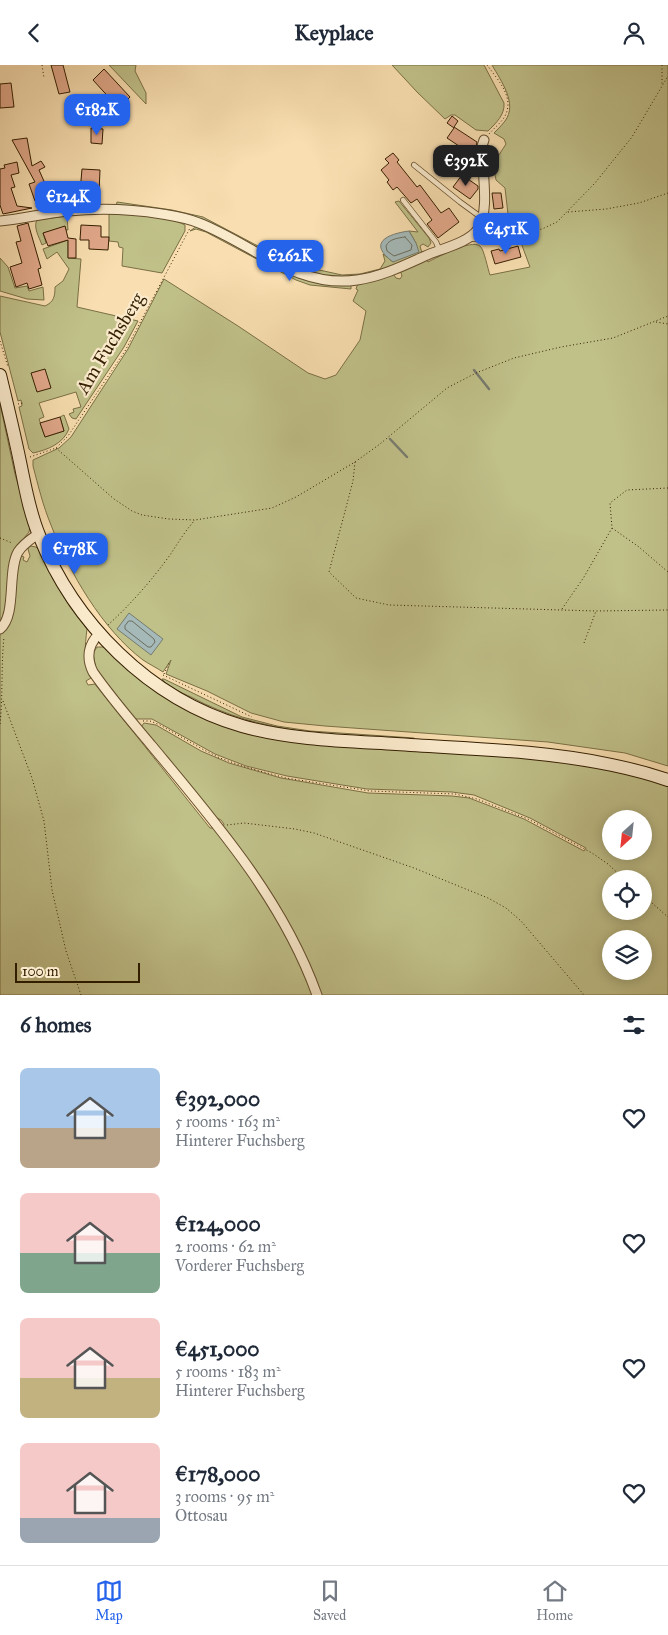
<!DOCTYPE html>
<html lang="en">
<head>
<meta charset="utf-8">
<style>
	:root { --surface:#fff; --page:#f2f2f3; --text:#1f2937; --muted:#747a83; --line:#e0e1e3; --accent:#2563eb }
	body { margin:0; font-family:"IM FELL Great Primer",serif; background:var(--page); color:var(--text); height:100vh; display:flex; flex-direction:column; font-size:19px; white-space:nowrap }
	* { box-sizing:border-box; margin:0 }
	p { font-size:16px; color:var(--muted) }
	.icon { flex:none; width:28px; height:28px; fill:none; stroke:currentColor; stroke-width:2; stroke-linecap:round; stroke-linejoin:round }
	.map { position:relative; height:930px; overflow:hidden }
	.details { display:flex; flex-direction:column; background:var(--surface); flex:1 }
	.details>* { flex:none }
	.needle { width:32px; rotate:207deg }
	.buttons { position:absolute; left:602px; top:745px; display:grid; gap:10px }
	.buttons a { display:grid; place-items:center; width:50px; height:50px; border-radius:50%; background:var(--surface); box-shadow:0 2px 12px #0003; font-size:25px }
	.scale { position:absolute; left:15px; bottom:12px; width:125px; box-sizing:border-box; padding-left:5px; border:2px solid #341e00; border-top:0; font-size:14px; line-height:18px; white-space:nowrap; color:#341e00; -webkit-text-stroke:4px #faeacc; paint-order:stroke }
	.price { position:absolute; translate:-50% -42px; padding:0 11px; border-radius:10px; background:var(--accent); color:#fff; font-size:16px; line-height:32px; filter:drop-shadow(0 1px 2px #0008) }
	.price::after { content:''; position:absolute; left:50%; top:30px; width:15px; height:11px; margin-left:-8px; background:inherit; clip-path:polygon(0 0,100% 0,50% 100%) }
	.price.on { background:#222; color:#fff }
	ul { padding:0; list-style:none }
	li { display:flex; align-items:center; gap:15px; height:125px; padding:0 20px }
	li span { display:grid; place-items:center; flex:none; width:140px; height:100px; border-radius:8px; color:#555 }
	li>.icon { margin-inline-start:auto }
	span .icon { width:60px; height:60px; fill:#fffc; stroke-width:1 }
	li b { font-size:21px }
	h2 { display:flex; justify-content:space-between; align-items:center; height:60px; padding:0 20px; font-size:21px }
	header { display:flex; justify-content:space-between; align-items:center; height:65px; padding:0 20px; background:var(--surface); font-size:22px; font-weight:700 }
	.menu { display:flex; justify-content:space-around; align-items:center; height:70px; border-top:1px solid var(--line); background:var(--surface); font-size:14px; color:var(--muted) }
	.menu a { display:grid; justify-items:center; gap:2px }
	.menu .on { color:var(--accent) }
	.map>svg:first-child { display:block }
	.green { fill:#c0c089; stroke:#7a6f44; fill-rule:evenodd }
	.water { fill:#a4b9b8; stroke:#777b6e }
	.lines { fill:none; stroke-linecap:round; stroke-linejoin:round }
	.shore { stroke:#6c6c5c; stroke-width:1 }
	.stream { stroke:#777b6e; stroke-width:2.5 }
	.building { fill:#e1a88a; stroke:#341e00 }
	.lane-casing { stroke:#654e2c; stroke-width:6 }
	.street-casing { stroke:#654e2c; stroke-width:11 }
	.secondary-casing { stroke:#341e00; stroke-width:14 }
	.path { stroke:#341e00; stroke-width:1; stroke-dasharray:1 2.5; stroke-linecap:butt }
	.lane { stroke:#faeacc; stroke-width:4.5 }
	.street { stroke:#faeacc; stroke-width:9 }
	.secondary { stroke:#faeacc; stroke-width:12 }
	.labels { text-anchor:middle; dominant-baseline:central; stroke-width:4.5; stroke-linejoin:round; paint-order:stroke }
	.street-label { font-size:19px; fill:#341e00; stroke:#faeacc }
</style>
</head>
<body>
<header><svg class="icon" aria-label="back" viewBox="0 0 24 24"><path d="M15 5l-7 7 7 7"/></svg>Keyplace<svg class="icon" aria-label="person" viewBox="0 0 24 24"><circle cx="12" cy="8" r="4"/><path d="M4 21q1-7 8-7t8 7"/></svg></header>
<div class="map">
<svg width="668" height="930" viewBox="0 0 668 930">
	<rect width="100%" height="100%" fill="#f8deb0"/>
	<filter id="stains"><feTurbulence type="fractalNoise" baseFrequency=".004" numOctaves="4"/><feColorMatrix values="0 0 0 0 .2 0 0 0 0 .09 0 0 0 0 .02 0 0 0 .5 -.17"/></filter>
	<radialGradient id="worn" r=".72"><stop offset=".6" stop-color="#630" stop-opacity="0"/><stop offset="1" stop-color="#630" stop-opacity=".3"/></radialGradient>
	<!-- green -->
	<g class="green">
		<path d="M 109,0 L 136,0 L 135,6 L 146,28 L 146,39 Z"/>
		<path d="M 392,0 L 484,0 L 504,38 C 505,50 496,58 488,66 L 476,65 L 455,50 L 451,50 L 445,54 L 417,27 Z"/>
		<path d="M 492,0 L 668,0 L 668,701 L 625,688 L 548,677 L 325,661 L 284,657 L 251,648 L 207,626 L 166,609 L 171,595 L 163,607 C 157,603 149,599 143,595 C 102,564 69,507 51,460 C 43,441 38,420 33,401 L 33,395 L 59,383 L 71,372 L 128,284 L 164,214 L 238,261 L 308,308 L 325,314 L 336,310 L 360,275 L 366,246 L 353,236 L 358,225 L 356,224 L 358,218 L 393,209 L 396,213 L 400,214 L 402,211 L 400,205 L 426,194 L 428,197 C 438,192 471,174 480,181 C 484,184 488,205 490,210 L 530,202 L 520,175 L 488,150 L 508,149 L 505,123 L 496,115 L 493,99 L 506,79 L 504,74 L 494,68 C 498,64 502,60 505,56 C 518,39 501,16 492,0 Z"/>
		<path d="M 399,136 L 429,173 L 431,178 L 428,182 L 423,179 L 420,181 L 422,188 L 419,191 L 367,210 L 333,212 L 301,206 L 207,158 L 206,156 L 195,152 L 116,141 L 117,137 L 172,145 L 203,152 L 292,199 L 342,210 L 360,209 L 380,204 L 385,196 L 383,189 L 393,197 L 416,178 L 409,166 L 418,167 L 395,137 Z"/>
		<path d="M 109,148 C 129,149 168,151 185,160 L 185,166 L 162,208 L 122,201 L 123,183 L 119,182 L 118,177 L 109,176 Z"/>
		<path d="M 67,151 L 68,165 L 66,165 L 65,162 L 43,168 L 46,178 L 42,180 C 39,172 33,162 37,155 Z"/>
		<path d="M 197,161 L 293,210 L 318,218 L 351,219 L 351,224 L 310,220 L 296,215 L 206,167 L 196,164 L 190,166 Z"/>
		<path d="M 68,175 L 68,193 L 81,194 L 77,242 L 138,256 L 124,282 L 76,354 L 72,353 L 69,349 L 74,347 L 73,344 L 81,342 L 76,327 L 39,338 L 44,352 L 39,354 L 45,372 L 64,366 L 60,352 L 64,350 L 69,364 C 63,379 47,385 33,388 L 29,384 L 19,342 L 22,341 L 21,335 L 18,336 L 0,267 L 0,231 L 45,241 C 54,237 55,231 55,222 L 63,216 L 69,204 L 57,187 L 47,194 L 43,184 Z"/>
		<path d="M 0,193 L 8,202 L 15,223 L 27,221 L 29,226 L 43,222 L 44,235 L 27,234 L 0,226 Z"/>
		<path d="M 0,339 L 15,409 L 30,461 L 29,467 L 21,477 L 19,490 L 24,492 L 23,495 L 27,497 L 30,491 L 28,484 L 30,481 L 36,482 L 40,486 L 53,514 L 70,542 L 87,564 C 85,581 83,597 91,613 L 86,616 L 88,620 L 95,619 L 210,763 L 223,763 L 224,759 L 221,755 L 215,752 L 141,662 L 144,658 L 156,660 L 201,686 L 229,698 L 281,713 L 368,728 L 452,731 L 469,733 L 524,754 L 584,786 L 586,783 L 530,753 L 474,730 L 452,727 L 367,724 L 287,711 L 246,701 L 215,689 L 152,654 L 135,654 L 96,604 L 93,588 L 97,582 L 104,582 L 242,666 L 521,692 L 588,700 L 668,719 L 668,930 L 0,930 ZM 611,754 L 644,754 L 644,786 L 611,786 ZM 611,814 L 644,814 L 644,846 L 611,846 ZM 611,874 L 644,874 L 644,906 L 611,906 Z"/>
		<path d="M 162,614 L 164,614 L 242,652 L 277,661 L 310,666 L 414,673 L 416,675 C 338,670 261,670 191,632 C 182,628 168,622 162,614 Z"/>
	</g>
	<!-- water -->
	<g class="water">
		<path d="M 409,166 L 416,178 L 419,187 L 393,197 C 367,178 387,169 409,166 Z"/>
		<path d="M 129,548 L 163,574 L 151,590 L 117,564 Z"/>
	</g>
	<g class="lines">
		<!-- shore -->
		<g class="shore">
			<path d="M 405,172 L 412,180 L 411,185 L 394,191 L 387,186 L 386,181 C 389,174 398,173 405,172 Z"/>
			<path d="M 129,556 L 132,556 L 154,574 L 155,577 L 151,582 L 148,582 L 125,564 L 125,561 Z"/>
		</g>
		<!-- stream -->
		<g class="stream">
			<path d="M 474,305 L 489,324"/>
			<path d="M 390,374 L 407,392"/>
		</g>
	</g>
	<!-- building -->
	<g class="building">
		<path d="M 51,0 L 63,0 L 70,27 L 59,29 Z"/>
		<path d="M 104,4 L 130,32 L 123,39 L 129,43 L 120,55 L 108,46 L 114,38 L 93,15 Z"/>
		<path d="M 11,18 L 14,42 L 0,43 L 0,19 Z"/>
		<path d="M 452,51 L 458,56 L 454,62 L 477,77 L 476,82 L 471,89 L 447,73 L 454,63 L 447,58 Z"/>
		<path d="M 91,63 L 103,64 L 102,79 L 91,78 Z"/>
		<path d="M 27,73 L 32,101 L 41,96 L 45,102 L 39,105 L 47,123 L 51,122 L 54,128 L 35,136 L 29,119 L 35,117 L 12,75 Z"/>
		<path d="M 393,88 L 399,95 L 397,97 L 417,122 L 420,120 L 441,148 L 449,143 L 459,157 L 438,173 L 427,159 L 432,155 L 417,134 L 411,138 L 397,122 L 393,125 L 387,117 L 389,115 L 381,105 L 389,98 L 385,94 Z"/>
		<path d="M 17,97 L 19,108 L 11,110 L 15,122 L 11,123 L 17,141 L 32,143 L 3,149 L 0,140 L 0,104 L 5,103 L 4,100 Z"/>
		<path d="M 82,104 L 100,105 L 99,128 L 80,127 Z"/>
		<path d="M 462,110 L 478,121 L 478,124 L 470,134 L 453,122 Z"/>
		<path d="M 492,128 L 501,128 L 503,143 L 494,144 Z"/>
		<path d="M 28,158 L 41,203 L 38,204 L 42,220 L 29,224 L 27,218 L 16,222 L 10,202 L 22,198 L 16,177 L 21,176 L 17,161 Z"/>
		<path d="M 81,160 L 101,161 L 101,172 L 109,172 L 108,185 L 89,184 L 89,175 L 80,175 Z"/>
		<path d="M 65,161 L 68,173 L 76,174 L 76,193 L 68,193 L 68,175 L 48,181 L 43,168 Z"/>
		<path d="M 518,181 L 521,192 L 495,199 L 491,186 L 499,184 L 500,186 Z"/>
		<path d="M 45,304 L 51,323 L 37,327 L 31,308 Z"/>
		<path d="M 60,352 L 64,366 L 45,372 L 40,358 Z"/>
	</g>
	<g class="lines">
		<defs>
			<g id="lane">
				<path d="M 414,100 L 460,137 L 482,153"/>
				<path d="M 403,135 L 436,177 L 439,184"/>
				<path d="M 469,174 L 486,173"/>
			</g>
			<g id="street">
				<path d="M 0,156 C 23,154 45,148 68,146 C 99,143 131,144 162,149 C 174,151 187,153 199,158 C 251,178 297,224 357,215 C 380,212 403,201 425,191 C 440,184 469,178 478,164 C 488,149 484,119 483,101 C 482,91 480,84 484,75"/>
				<path d="M 0,564 C 17,550 7,506 18,487 C 23,479 31,474 38,469"/>
				<path d="M 100,568 C 88,579 86,593 93,607 C 111,633 132,657 152,681 C 216,758 283,835 317,930"/>
			</g>
			<path id="secondary" d="M 0,310 C 7,339 14,368 20,397 C 25,421 29,446 39,470 C 74,558 149,634 242,661 C 292,675 345,676 396,679 C 468,684 541,685 612,700 C 631,704 650,709 668,715"/>
		</defs>
		<!-- lane casing -->
		<use href="#lane" class="lane-casing"/>
		<!-- street casing -->
		<use href="#street" class="street-casing"/>
		<!-- secondary casing -->
		<use href="#secondary" class="secondary-casing"/>
		<!-- path -->
		<g class="path">
			<path d="M 42,0 L 44,13"/>
			<path d="M 487,0 C 497,14 515,32 505,51 C 501,58 494,63 489,69"/>
			<path d="M 662,0 L 662,21"/>
			<path d="M 568,147 L 606,144 L 639,138 L 668,128"/>
			<path d="M 490,158 L 505,169"/>
			<path d="M 492,172 L 542,164 L 557,157 L 595,118 L 632,72 L 668,11"/>
			<path d="M 656,257 L 668,259"/>
			<path d="M 0,276 L 8,302"/>
			<path d="M 18,339 L 23,338"/>
			<path d="M 56,383 L 114,434 L 132,446 L 142,450 L 169,454 L 195,455 L 272,443 L 296,432 L 355,397 L 380,379 L 447,323 L 476,308 L 514,293 L 561,282 L 613,273 L 668,251"/>
			<path d="M 30,392 L 56,383 L 68,371 L 125,286 L 190,163"/>
			<path d="M 355,397 L 353,416 L 329,507 L 356,533 L 389,540 L 596,546 L 668,545"/>
			<path d="M 668,423 L 627,425 L 610,438 L 612,463 L 639,482 L 668,507"/>
			<path d="M 0,473 L 12,478"/>
			<path d="M 562,544 L 584,512 L 612,463"/>
			<path d="M 108,560 C 131,539 152,515 170,490 C 178,478 185,466 195,455"/>
			<path d="M 584,578 L 596,546"/>
			<path d="M 164,609 L 169,598"/>
			<path d="M 163,610 L 252,652"/>
			<path d="M 3,636 L 32,713 L 44,756 L 52,825 L 66,886 L 81,930"/>
			<path d="M 143,656 L 150,656 L 160,660 L 204,685 L 220,693 L 245,702 L 286,713 L 370,726 L 455,729 L 477,734 L 528,754 L 592,788 L 608,799 L 624,814"/>
			<path d="M 0,659 C 3,630 1,601 4,572"/>
			<path d="M 227,760 L 244,758 L 295,764 L 314,768 L 414,803 L 488,833 L 506,843 L 521,856 L 584,930"/>
			<path d="M 644,831 L 668,852"/>
		</g>
		<!-- lane -->
		<use href="#lane" class="lane"/>
		<!-- street -->
		<use href="#street" class="street"/>
		<!-- secondary -->
		<use href="#secondary" class="secondary"/>
	</g>
	<g class="labels">
		<!-- street labels -->
		<g class="street-label">
			<text transform="translate(110 278) rotate(-59)">Am Fuchsberg</text>
		</g>
	</g>
	<rect width="100%" height="100%" filter="url(#stains)"/>
	<rect width="100%" height="100%" fill="url(#worn)"/>
</svg>
<div class="buttons">
<a><svg class="needle" viewBox="-14 -14 28 28"><path d="M0-13l5 13h-10z" fill="#e53935"/><path d="M0 13l5-13h-10z" fill="#747a83"/></svg></a>
<a><svg class="icon" aria-label="locate" viewBox="0 0 24 24"><circle cx="12" cy="12" r="6"/><path d="M12 2v4M12 18v4M2 12h4M18 12h4"/></svg></a>
<a><svg class="icon" aria-label="layers" viewBox="0 0 24 24"><path d="M12 4l9 5-9 5-9-5zM3 14l9 5 9-5"/></svg></a>
</div>
<div class="scale">100 m</div>
<b class="price" style="left:97px;top:71px">€182K</b>
<b class="price on" style="left:466px;top:122px">€392K</b>
<b class="price" style="left:68px;top:158px">€124K</b>
<b class="price" style="left:506px;top:190px">€451K</b>
<b class="price" style="left:290px;top:217px">€262K</b>
<b class="price" style="left:75px;top:510px">€178K</b>
</div>
<section class="details">
<h2>6 homes<svg class="icon" aria-label="filters" viewBox="0 0 24 24"><path d="M4 7h16M4 17h16"/><circle cx="9" cy="7" r="2"/><circle cx="15" cy="17" r="2"/></svg></h2>
<ul>
<li><span style="background:linear-gradient(#a9c7e8 60%,#b9a48a 0)"><svg class="icon" aria-label="home" viewBox="0 0 24 24"><path d="M3 11l9-7 9 7M6 9v11h12V9"/></svg></span><div><b>€392,000</b><p>5 rooms · 163 m²</p><p>Hinterer Fuchsberg</p></div><svg class="icon" aria-label="heart" viewBox="0 0 24 24"><path d="M12 20l-8-8c-3-5 5-10 8-4 3-6 11-1 8 4z"/></svg></li>
<li><span style="background:linear-gradient(#f6c9c9 60%,#7fa58c 0)"><svg class="icon" aria-label="home" viewBox="0 0 24 24"><path d="M3 11l9-7 9 7M6 9v11h12V9"/></svg></span><div><b>€124,000</b><p>2 rooms · 62 m²</p><p>Vorderer Fuchsberg</p></div><svg class="icon" aria-label="heart" viewBox="0 0 24 24"><path d="M12 20l-8-8c-3-5 5-10 8-4 3-6 11-1 8 4z"/></svg></li>
<li><span style="background:linear-gradient(#f6c9c9 60%,#c2b280 0)"><svg class="icon" aria-label="home" viewBox="0 0 24 24"><path d="M3 11l9-7 9 7M6 9v11h12V9"/></svg></span><div><b>€451,000</b><p>5 rooms · 183 m²</p><p>Hinterer Fuchsberg</p></div><svg class="icon" aria-label="heart" viewBox="0 0 24 24"><path d="M12 20l-8-8c-3-5 5-10 8-4 3-6 11-1 8 4z"/></svg></li>
<li><span style="background:linear-gradient(#f6c9c9 75%,#9aa5b1 0)"><svg class="icon" aria-label="home" viewBox="0 0 24 24"><path d="M3 11l9-7 9 7M6 9v11h12V9"/></svg></span><div><b>€178,000</b><p>3 rooms · 95 m²</p><p>Ottosau</p></div><svg class="icon" aria-label="heart" viewBox="0 0 24 24"><path d="M12 20l-8-8c-3-5 5-10 8-4 3-6 11-1 8 4z"/></svg></li>
</ul>
</section>
<nav class="menu">
<a class="on"><svg class="icon" aria-label="map" viewBox="0 0 24 24"><path d="M3 6l6-2 6 2 6-2v14l-6 2-6-2-6 2zM9 4v14M15 6v14"/></svg>Map</a>
<a><svg class="icon" aria-label="saved" viewBox="0 0 24 24"><path d="M7 4h10v16l-5-4-5 4z"/></svg>Saved</a>
<a><svg class="icon" aria-label="home" viewBox="0 0 24 24"><path d="M3 11l9-7 9 7M6 9v11h12V9"/></svg>Home</a>
</nav>
</body>
</html>
